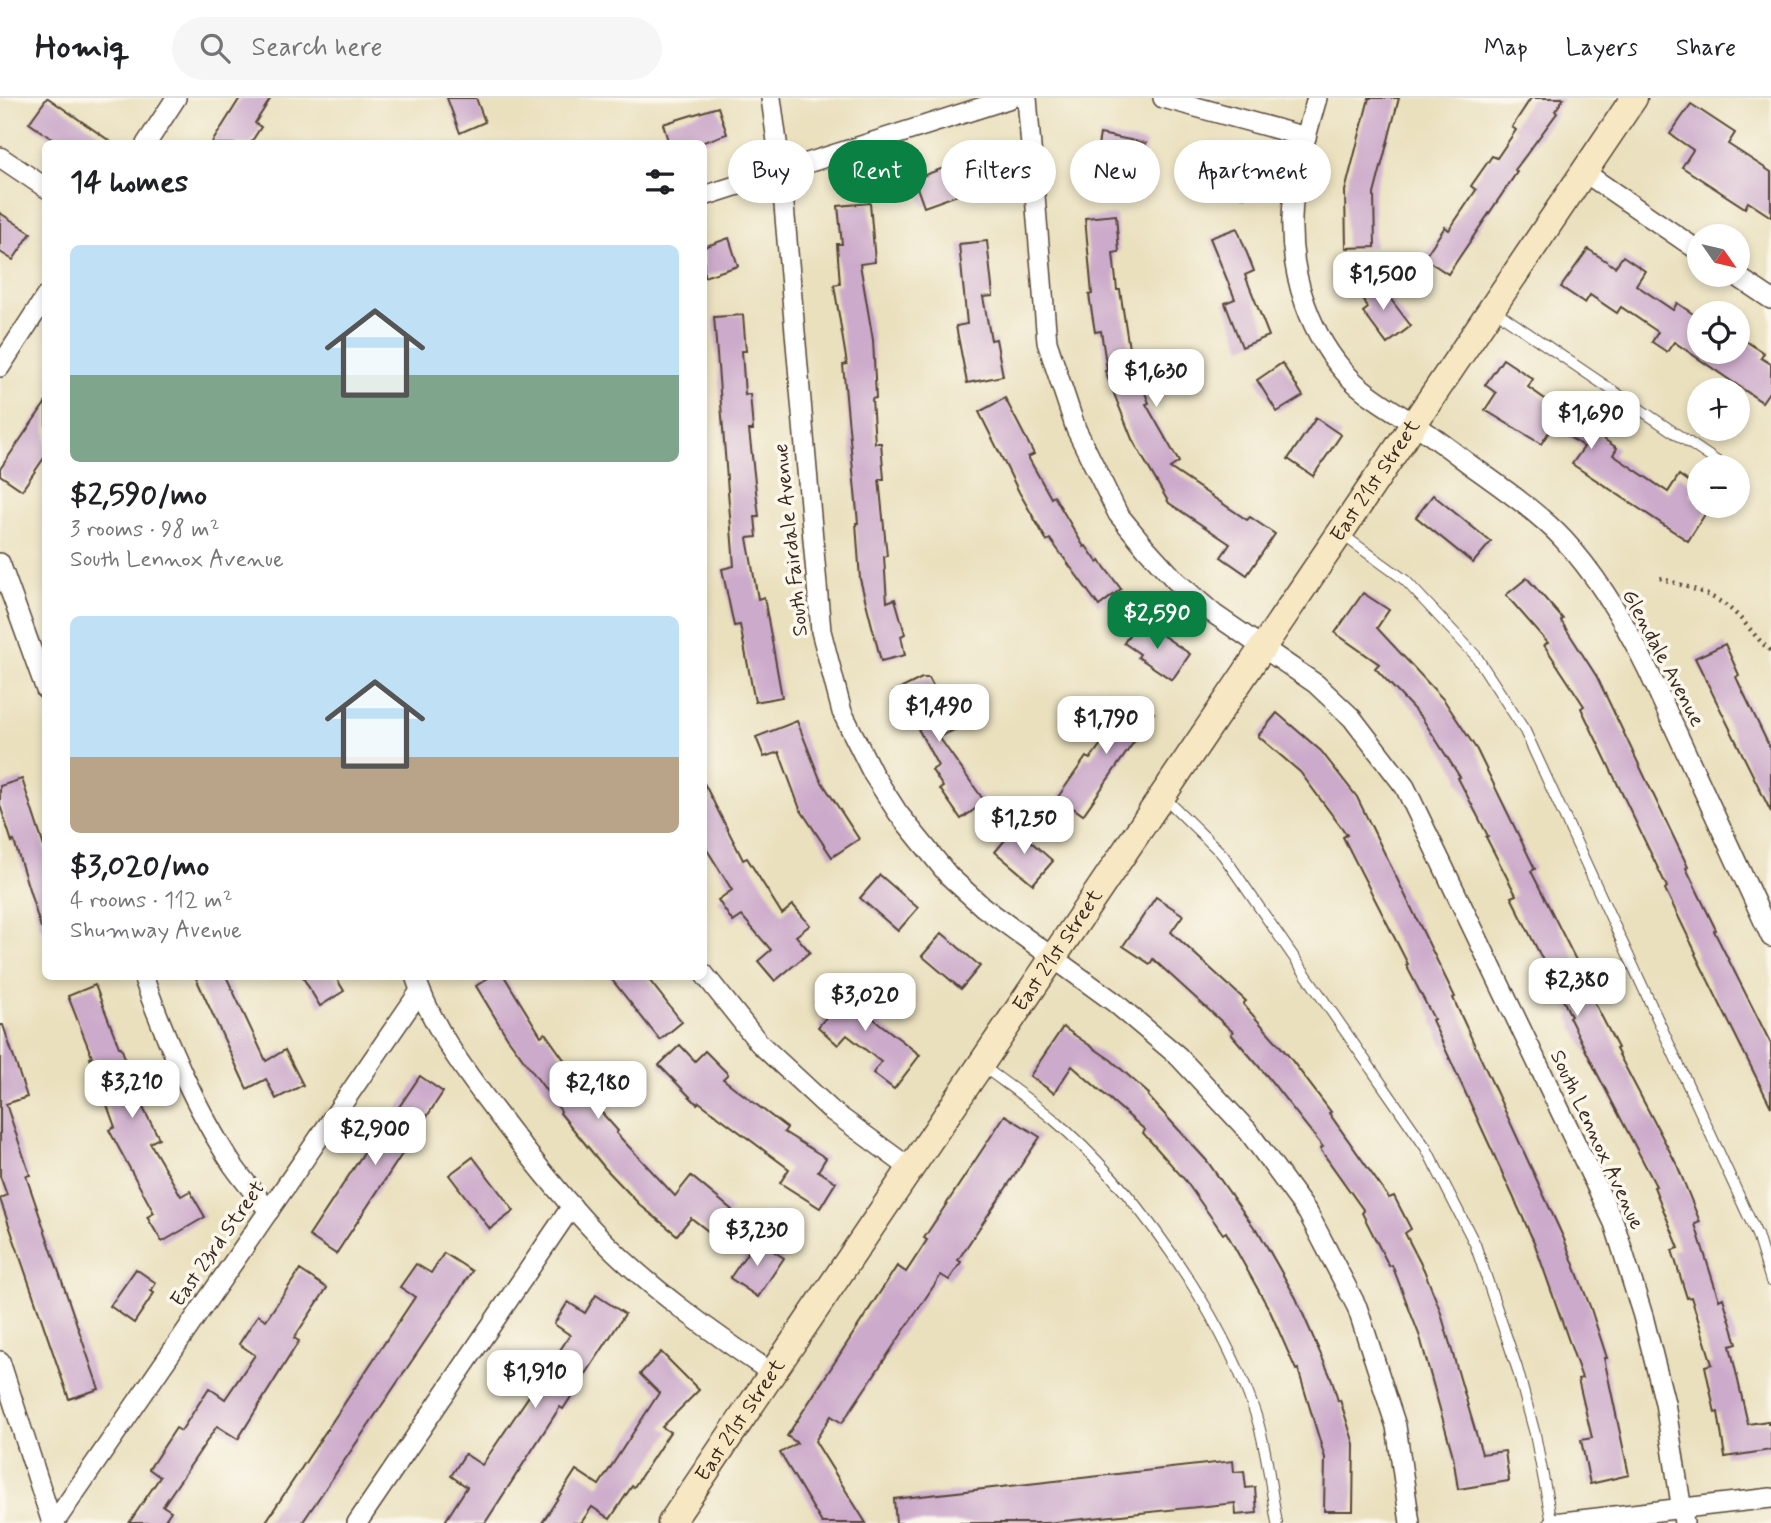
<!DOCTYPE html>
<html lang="en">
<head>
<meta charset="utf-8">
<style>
	:root { --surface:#fff; --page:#f6f6f6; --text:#202124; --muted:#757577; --line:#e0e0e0; --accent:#0b8043 }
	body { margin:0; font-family:Mynerve,sans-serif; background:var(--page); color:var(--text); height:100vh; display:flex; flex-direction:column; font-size:26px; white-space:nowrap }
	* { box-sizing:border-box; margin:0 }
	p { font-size:23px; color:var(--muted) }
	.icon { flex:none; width:38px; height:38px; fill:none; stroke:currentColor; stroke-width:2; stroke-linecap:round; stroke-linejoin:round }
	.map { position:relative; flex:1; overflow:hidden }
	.panel { position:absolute; left:42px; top:42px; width:665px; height:840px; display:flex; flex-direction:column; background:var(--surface); border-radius:10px; box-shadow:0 4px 10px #0003 }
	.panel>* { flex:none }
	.banner { position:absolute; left:728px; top:42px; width:665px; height:63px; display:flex; gap:14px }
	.needle { width:46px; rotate:124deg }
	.tools { position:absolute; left:1687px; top:126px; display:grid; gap:14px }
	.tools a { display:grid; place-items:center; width:63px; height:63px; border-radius:50%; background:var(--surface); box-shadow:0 4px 10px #0003; font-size:35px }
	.price { position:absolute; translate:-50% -60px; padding:0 16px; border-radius:14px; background:#fff; color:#222; font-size:23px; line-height:46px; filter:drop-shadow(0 2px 4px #0008) }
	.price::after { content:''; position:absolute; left:50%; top:42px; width:21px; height:16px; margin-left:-10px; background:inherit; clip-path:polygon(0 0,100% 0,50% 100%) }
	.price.on { background:var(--accent); color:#fff }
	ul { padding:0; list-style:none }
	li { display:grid; align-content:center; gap:14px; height:371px; padding:0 28px }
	li span { display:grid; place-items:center; height:217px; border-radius:10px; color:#555 }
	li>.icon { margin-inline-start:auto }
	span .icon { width:126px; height:126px; fill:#fffc; stroke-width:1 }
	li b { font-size:30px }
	h2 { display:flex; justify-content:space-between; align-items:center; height:84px; padding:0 28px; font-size:30px }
	.chip { padding:0 24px; border-radius:32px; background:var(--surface); box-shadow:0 4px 10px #0003; font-size:24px; line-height:63px }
	.chip.on { background:var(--accent); color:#fff }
	header { display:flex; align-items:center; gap:42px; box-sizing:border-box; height:98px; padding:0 35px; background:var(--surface); border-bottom:2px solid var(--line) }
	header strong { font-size:33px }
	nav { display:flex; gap:38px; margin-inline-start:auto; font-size:24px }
	.search { width:490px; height:63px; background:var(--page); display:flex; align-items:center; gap:18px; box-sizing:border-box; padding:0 24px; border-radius:38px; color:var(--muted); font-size:26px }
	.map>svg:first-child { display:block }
	.building { fill:#ccaacb }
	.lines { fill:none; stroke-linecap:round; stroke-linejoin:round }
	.lane-casing { stroke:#554536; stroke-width:12 }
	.street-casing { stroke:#554536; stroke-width:22 }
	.secondary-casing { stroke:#554536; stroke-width:29 }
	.path { stroke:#554536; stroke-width:4.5; stroke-dasharray:2 5; stroke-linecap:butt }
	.lane { stroke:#fff; stroke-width:10 }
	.street { stroke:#fff; stroke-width:19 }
	.secondary { stroke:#f7e8c3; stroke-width:26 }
	.labels { text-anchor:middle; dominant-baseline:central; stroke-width:7; stroke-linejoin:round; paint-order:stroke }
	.street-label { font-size:21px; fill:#3b2a1e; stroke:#fbf7ec }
</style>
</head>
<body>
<header>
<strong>Homiq</strong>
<div class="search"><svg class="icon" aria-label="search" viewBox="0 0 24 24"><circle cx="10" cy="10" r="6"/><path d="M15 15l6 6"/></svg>Search here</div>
<nav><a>Map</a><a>Layers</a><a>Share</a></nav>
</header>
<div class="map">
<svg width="1771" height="1425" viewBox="0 0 1771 1425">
	<rect width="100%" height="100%" fill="#fbf7ec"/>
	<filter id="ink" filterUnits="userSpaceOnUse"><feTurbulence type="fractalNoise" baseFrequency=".0143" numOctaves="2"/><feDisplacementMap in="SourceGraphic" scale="14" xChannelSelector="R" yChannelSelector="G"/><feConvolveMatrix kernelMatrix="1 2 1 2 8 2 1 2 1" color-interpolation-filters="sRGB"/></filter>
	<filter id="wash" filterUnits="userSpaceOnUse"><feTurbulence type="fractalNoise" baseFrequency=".00686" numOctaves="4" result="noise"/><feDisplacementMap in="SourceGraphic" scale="28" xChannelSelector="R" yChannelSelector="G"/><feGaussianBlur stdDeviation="1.57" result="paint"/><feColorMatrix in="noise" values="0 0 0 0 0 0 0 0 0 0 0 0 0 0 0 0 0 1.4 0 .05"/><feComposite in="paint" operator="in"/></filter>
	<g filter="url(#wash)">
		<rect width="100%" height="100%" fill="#eae0be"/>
		<g id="blocks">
			<!-- building -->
			<g class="building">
				<path d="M 47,0 L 48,0 L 114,46 L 59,46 L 29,25 Z"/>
				<path d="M 240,0 L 271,0 L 255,25 L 261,29 L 250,46 L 211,46 Z"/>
				<path d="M 447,0 L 476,0 L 485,24 L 460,35 Z"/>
				<path d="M 1369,0 L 1399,0 L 1374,96 L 1375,149 L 1346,150 L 1345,93 Z"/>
				<path d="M 1531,0 L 1564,0 L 1555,13 L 1557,15 L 1515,72 L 1517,74 L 1448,176 L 1424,160 L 1445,129 L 1449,132 L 1476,92 L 1471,88 L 1492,58 L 1497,60 L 1516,32 L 1512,29 Z"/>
				<path d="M 1691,6 L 1735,35 L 1728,46 L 1771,74 L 1771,119 L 1748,104 L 1745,110 L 1682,69 L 1693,52 L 1670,36 Z"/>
				<path d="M 718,9 L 727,36 L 698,46 L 669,46 L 663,26 Z"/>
				<path d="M 1100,36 L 1146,45 L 1140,74 L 1095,65 Z"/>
				<path d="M 1203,58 L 1251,71 L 1244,99 L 1195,87 Z"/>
				<path d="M 973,59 L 983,88 L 924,109 L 914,81 Z"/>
				<path d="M 870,105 L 875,164 L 860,166 L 873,242 L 876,300 L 872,301 L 875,345 L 881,345 L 884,381 L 879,381 L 887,458 L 884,459 L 887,504 L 895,501 L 905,536 L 901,538 L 905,557 L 881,563 L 860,481 L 856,425 L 858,425 L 843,267 L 847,266 L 834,187 L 840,186 L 837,146 L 842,146 L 838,108 Z"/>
				<path d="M 0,115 L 31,135 L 13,162 L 0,154 Z"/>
				<path d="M 1116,117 L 1119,154 L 1113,155 L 1117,192 L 1120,192 L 1130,257 L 1149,305 L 1146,306 L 1179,364 L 1170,370 L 1247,422 L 1250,419 L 1275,436 L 1247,477 L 1221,459 L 1230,446 L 1169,405 L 1132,341 L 1105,273 L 1107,272 L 1101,233 L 1095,234 L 1089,197 L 1092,196 L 1085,120 Z"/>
				<path d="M 1237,130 L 1254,173 L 1245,177 L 1269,238 L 1242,249 L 1225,205 L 1235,201 L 1210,140 Z"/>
				<path d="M 729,140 L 738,168 L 704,179 L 704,149 Z"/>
				<path d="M 987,143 L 993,198 L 983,199 L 991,242 L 996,241 L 1003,278 L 967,285 L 956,228 L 967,226 L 959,146 Z"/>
				<path d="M 1588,151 L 1615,169 L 1623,158 L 1645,173 L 1636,187 L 1673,212 L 1677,205 L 1699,220 L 1699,254 L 1738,254 L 1738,245 L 1741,240 L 1764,255 L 1761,260 L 1771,266 L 1771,291 L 1762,304 L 1674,244 L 1667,254 L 1652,244 L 1658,234 L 1621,209 L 1617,215 L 1590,197 L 1585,205 L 1561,189 Z"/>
				<path d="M 1374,179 L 1411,228 L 1387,246 L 1363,214 L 1368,210 L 1358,191 Z"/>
				<path d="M 743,217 L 746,253 L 742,253 L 745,297 L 750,296 L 753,332 L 749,332 L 759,419 L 755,419 L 757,439 L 747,440 L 758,501 L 764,499 L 782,599 L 755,604 L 740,527 L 734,528 L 722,471 L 734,468 L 714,219 Z"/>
				<path d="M 1503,261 L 1533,281 L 1528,289 L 1558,310 L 1564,301 L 1579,312 L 1573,320 L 1617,350 L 1613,357 L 1668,394 L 1679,377 L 1696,389 L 1690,397 L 1699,404 L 1699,408 L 1709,410 L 1688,443 L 1572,366 L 1584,349 L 1553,328 L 1541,346 L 1485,312 L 1496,295 L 1485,287 Z"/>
				<path d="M 1282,265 L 1303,298 L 1277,314 L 1257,282 Z"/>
				<path d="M 1005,300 L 1034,356 L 1028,359 L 1051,400 L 1054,398 L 1084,449 L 1086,448 L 1098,465 L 1100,463 L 1121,491 L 1099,508 L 1050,441 L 1047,443 L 1019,394 L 979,314 Z"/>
				<path d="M 46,304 L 46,357 L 22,392 L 0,377 L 0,371 Z"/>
				<path d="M 1316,320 L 1341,337 L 1313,378 L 1288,361 Z"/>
				<path d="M 1433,397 L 1491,444 L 1473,465 L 1416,419 Z"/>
				<path d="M 1527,480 L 1563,521 L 1561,523 L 1597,579 L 1688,769 L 1686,770 L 1716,832 L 1714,833 L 1771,946 L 1771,1009 L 1695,856 L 1696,855 L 1665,791 L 1667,789 L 1581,610 L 1584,608 L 1544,547 L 1548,545 L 1506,497 Z"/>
				<path d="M 1363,495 L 1389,512 L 1377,530 L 1444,602 L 1477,652 L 1535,771 L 1531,773 L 1589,888 L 1587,890 L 1618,950 L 1616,951 L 1677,1067 L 1700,1124 L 1695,1126 L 1719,1202 L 1723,1200 L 1737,1246 L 1730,1248 L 1748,1326 L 1768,1323 L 1768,1326 L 1771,1326 L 1771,1352 L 1725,1359 L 1718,1314 L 1715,1315 L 1705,1268 L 1712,1266 L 1691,1199 L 1687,1200 L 1672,1152 L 1679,1150 L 1654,1089 L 1656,1088 L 1597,975 L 1569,919 L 1571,918 L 1511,799 L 1516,797 L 1486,739 L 1488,738 L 1458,680 L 1460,679 L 1422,620 L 1375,570 L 1379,566 L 1335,535 Z"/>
				<path d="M 1137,524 L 1154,536 L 1156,533 L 1190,556 L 1172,582 L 1138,559 L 1140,556 L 1124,545 Z"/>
				<path d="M 1725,546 L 1739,577 L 1736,579 L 1771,652 L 1771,714 L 1695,560 Z"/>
				<path d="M 922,580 L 929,580 L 956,631 L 939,639 L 985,704 L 961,721 L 940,691 L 943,689 L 932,672 L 938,668 L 908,612 L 905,614 L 894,594 Z"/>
				<path d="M 1129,598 L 1154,615 L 1083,717 L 1058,699 L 1086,659 L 1090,661 L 1111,632 L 1107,630 Z"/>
				<path d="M 1277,615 L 1321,653 L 1357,699 L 1455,899 L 1453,900 L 1564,1141 L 1591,1211 L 1607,1260 L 1604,1260 L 1629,1377 L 1590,1386 L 1581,1342 L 1592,1340 L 1578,1281 L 1582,1280 L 1534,1144 L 1432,922 L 1434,921 L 1406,867 L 1408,866 L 1343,739 L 1347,737 L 1300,674 L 1258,638 Z"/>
				<path d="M 797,623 L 820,681 L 859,741 L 832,759 L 800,711 L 779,654 L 764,659 L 756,639 Z"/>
				<path d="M 22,681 L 46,755 L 46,830 L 41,830 L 14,743 L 12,744 L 0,707 L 0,688 Z"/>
				<path d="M 704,685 L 743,762 L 747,760 L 782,816 L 793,807 L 810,827 L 796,838 L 810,854 L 775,883 L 758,863 L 771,852 L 742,818 L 733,824 L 718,802 L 732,792 L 704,747 Z"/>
				<path d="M 1015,730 L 1053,763 L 1033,786 L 995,754 Z"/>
				<path d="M 880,777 L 918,810 L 898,833 L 860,800 Z"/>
				<path d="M 1156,799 L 1183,817 L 1171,834 L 1246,903 L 1243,906 L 1287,956 L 1331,1014 L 1329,1015 L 1389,1100 L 1394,1098 L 1411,1131 L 1405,1135 L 1424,1172 L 1440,1212 L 1482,1356 L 1505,1353 L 1509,1383 L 1458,1391 L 1453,1358 L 1420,1239 L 1392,1167 L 1389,1168 L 1362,1115 L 1364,1113 L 1320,1051 L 1323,1049 L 1267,978 L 1231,936 L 1233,934 L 1153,861 L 1150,866 L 1123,848 Z"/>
				<path d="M 942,835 L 980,868 L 961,891 L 922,858 Z"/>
				<path d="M 195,878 L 226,878 L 266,963 L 285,952 L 303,987 L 276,1001 L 266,981 L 247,991 Z"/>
				<path d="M 302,878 L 335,878 L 344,893 L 320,908 Z"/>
				<path d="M 491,878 L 504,878 L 541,938 L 545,935 L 575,977 L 571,980 L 618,1033 L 616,1035 L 675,1098 L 691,1078 L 732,1112 L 712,1136 L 691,1120 L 677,1137 L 640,1107 L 605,1070 L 560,1015 L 561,1013 L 507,939 L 476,888 Z"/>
				<path d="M 609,878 L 646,878 L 682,924 L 660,942 Z"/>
				<path d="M 834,881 L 869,912 L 866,915 L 920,957 L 894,991 L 873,975 L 881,964 L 847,937 L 838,947 L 818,929 L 829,916 L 815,904 Z"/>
				<path d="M 95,887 L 119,949 L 121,949 L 142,1008 L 159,1040 L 150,1045 L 181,1098 L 190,1093 L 205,1119 L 162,1144 L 147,1119 L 154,1115 L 109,1032 L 115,1029 L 90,960 L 92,959 L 68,898 Z"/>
				<path d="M 0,927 L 3,927 L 27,999 L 6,1006 L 30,1077 L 26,1078 L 99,1291 L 69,1301 L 0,1101 L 7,1097 L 0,1078 Z"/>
				<path d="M 1063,929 L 1111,962 L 1149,996 L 1148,998 L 1207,1063 L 1256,1132 L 1257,1131 L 1296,1200 L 1332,1282 L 1338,1303 L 1340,1302 L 1354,1346 L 1353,1413 L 1324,1413 L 1325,1360 L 1298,1271 L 1296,1272 L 1270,1213 L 1226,1134 L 1223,1136 L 1185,1082 L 1143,1035 L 1145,1032 L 1072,968 L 1054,995 L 1030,978 Z"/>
				<path d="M 680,947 L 695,963 L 705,953 L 728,976 L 723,981 L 787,1030 L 784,1034 L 826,1060 L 818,1073 L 836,1084 L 820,1110 L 780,1085 L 789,1071 L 699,1004 L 697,1006 L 659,967 Z"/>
				<path d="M 420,978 L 443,994 L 336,1156 L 309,1138 L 371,1044 L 374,1046 Z"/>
				<path d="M 1005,1017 L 1040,1039 L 958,1162 L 961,1164 L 949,1182 L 941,1177 L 842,1325 L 831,1318 L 815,1343 L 866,1425 L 822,1425 L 780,1355 L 797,1345 L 787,1338 L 897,1168 L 906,1174 L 927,1142 L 924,1140 Z"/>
				<path d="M 473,1059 L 514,1113 L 490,1131 L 449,1077 Z"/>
				<path d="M 756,1142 L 784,1160 L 758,1199 L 730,1180 Z"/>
				<path d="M 444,1155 L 472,1173 L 443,1217 L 302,1425 L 265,1425 L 415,1199 L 400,1189 L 416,1166 L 431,1175 Z"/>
				<path d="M 136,1171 L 156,1185 L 151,1193 L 154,1195 L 134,1225 L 110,1208 Z"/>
				<path d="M 300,1172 L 327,1190 L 294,1240 L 299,1243 L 238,1341 L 217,1328 L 163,1408 L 171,1413 L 163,1425 L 129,1425 L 160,1379 L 149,1371 L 176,1330 L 181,1333 L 209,1290 L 225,1301 L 255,1257 L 239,1246 L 258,1217 L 266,1222 Z"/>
				<path d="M 596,1197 L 625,1216 L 563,1311 L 560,1309 L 485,1425 L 444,1425 L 467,1389 L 451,1378 L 465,1356 L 482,1367 L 533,1292 L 517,1281 L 532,1259 L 548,1270 L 570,1237 L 554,1226 L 568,1204 L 585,1215 Z"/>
				<path d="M 661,1254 L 699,1292 L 662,1329 L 670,1334 L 634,1389 L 632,1388 L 610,1421 L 592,1409 L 581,1425 L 542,1425 L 576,1372 L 599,1387 L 659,1295 L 640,1276 Z"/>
				<path d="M 1233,1363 L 1234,1374 L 1244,1373 L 1246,1390 L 1255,1389 L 1257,1415 L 1236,1417 L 1235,1405 L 1045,1425 L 896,1425 L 894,1401 Z"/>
			</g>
		</g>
	</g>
	<g filter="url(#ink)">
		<use href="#blocks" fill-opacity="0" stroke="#554536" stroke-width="2"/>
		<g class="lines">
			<defs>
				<g id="lane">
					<path d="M 1494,212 L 1725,369"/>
					<path d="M 1738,378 L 1741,380"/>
					<path d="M 1340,435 L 1405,482 L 1476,558 L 1525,633 L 1757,1137 L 1771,1183"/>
					<path d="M 1163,698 L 1223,757 L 1426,1050 L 1475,1146 L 1517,1270 L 1535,1336 L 1552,1425"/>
					<path d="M 981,967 C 1005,985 1030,1002 1053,1021 C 1134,1090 1216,1207 1252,1306 C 1266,1343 1270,1386 1277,1425"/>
				</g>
				<g id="street">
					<path d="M 771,0 L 781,73 L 821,533 L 842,614 L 873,676 L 898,715 L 949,778 L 983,809 L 1114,904 L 1178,958 L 1248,1033 L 1308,1115 L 1357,1209 L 1396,1328 L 1410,1425"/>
					<path d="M 1027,0 L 1047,244 L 1076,331 L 1118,416 L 1146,450 L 1176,483 L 1214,516 L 1316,586 L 1352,620 L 1405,689 L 1614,1125 L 1643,1218 L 1665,1305 L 1684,1425"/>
					<path d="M 1163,0 L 1306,39"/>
					<path d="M 1317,0 C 1306,39 1293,79 1292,120 C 1290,178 1310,239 1351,281 C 1368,298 1391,311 1411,324 C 1432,337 1452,353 1472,368 C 1500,388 1540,416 1563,441 C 1597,477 1625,525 1647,570 L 1771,839"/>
					<path d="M 146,46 L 176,0"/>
					<path d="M 0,59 L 46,90"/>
					<path d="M 1584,74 L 1699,153"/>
					<path d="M 704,98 L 1011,0"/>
					<path d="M 1735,177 L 1771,201"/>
					<path d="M 0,269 L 46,198"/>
					<path d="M 0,465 L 46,592"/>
					<path d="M 704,876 L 759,945 L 832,1013 L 911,1071"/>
					<path d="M 143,878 C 164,938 197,1013 232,1066 C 243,1082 256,1097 269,1113"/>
					<path d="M 415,878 C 432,929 464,972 496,1014 C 527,1055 559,1096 594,1133 C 646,1188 710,1233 772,1275"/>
					<path d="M 0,1263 L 52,1425"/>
					<path d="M 54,1425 L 420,893"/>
					<path d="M 357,1425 L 572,1108"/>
					<path d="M 1554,1425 L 1771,1400"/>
				</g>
				<g id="secondary">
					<path id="s1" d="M 671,1425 L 1634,0"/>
				</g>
			</defs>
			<!-- lane casing -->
			<use href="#lane" class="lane-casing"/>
			<!-- street casing -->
			<use href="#street" class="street-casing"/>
			<!-- secondary casing -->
			<use href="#secondary" class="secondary-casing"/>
			<!-- path -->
			<path class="path" d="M 1660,480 C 1687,489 1716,496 1736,516 C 1749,528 1757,542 1771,553"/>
			<!-- lane -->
			<use href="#lane" class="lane"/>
			<!-- street -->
			<use href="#street" class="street"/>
			<!-- secondary -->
			<use href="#secondary" class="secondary"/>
		</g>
	</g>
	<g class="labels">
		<!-- street labels -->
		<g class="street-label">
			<text stroke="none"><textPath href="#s1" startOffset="1258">East 21st Street</textPath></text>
			<text transform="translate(791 442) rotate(-96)">South Fairdale Avenue</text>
			<text transform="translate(1663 560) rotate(62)">Glendale Avenue</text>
			<text stroke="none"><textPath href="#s1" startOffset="691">East 21st Street</textPath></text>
			<text transform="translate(1597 1042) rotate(65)">South Lennox Avenue</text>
			<text transform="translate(218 1146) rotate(-55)">East 23rd Street</text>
			<text stroke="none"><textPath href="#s1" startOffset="124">East 21st Street</textPath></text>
		</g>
	</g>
</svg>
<div class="tools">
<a><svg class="needle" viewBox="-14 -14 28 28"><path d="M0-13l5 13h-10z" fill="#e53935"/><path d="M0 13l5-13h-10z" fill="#757577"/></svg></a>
<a><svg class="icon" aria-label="locate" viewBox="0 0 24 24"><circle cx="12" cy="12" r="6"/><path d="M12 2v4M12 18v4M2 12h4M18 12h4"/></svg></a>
<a>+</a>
<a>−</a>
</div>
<b class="price" style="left:1383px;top:214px">$1,500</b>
<b class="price" style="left:1156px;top:311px">$1,630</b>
<b class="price" style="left:1591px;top:353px">$1,690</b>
<b class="price on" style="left:1157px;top:553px">$2,590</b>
<b class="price" style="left:939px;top:646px">$1,490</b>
<b class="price" style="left:1106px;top:658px">$1,790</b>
<b class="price" style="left:1024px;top:758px">$1,250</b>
<b class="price" style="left:1577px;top:920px">$2,380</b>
<b class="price" style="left:865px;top:935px">$3,020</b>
<b class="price" style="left:132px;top:1022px">$3,210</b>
<b class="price" style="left:598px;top:1023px">$2,180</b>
<b class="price" style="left:375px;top:1069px">$2,900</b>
<b class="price" style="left:757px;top:1170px">$3,230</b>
<b class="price" style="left:535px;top:1312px">$1,910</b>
<div class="banner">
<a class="chip">Buy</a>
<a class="chip on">Rent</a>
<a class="chip">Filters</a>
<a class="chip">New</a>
<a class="chip">Apartment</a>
</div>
<section class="panel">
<h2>14 homes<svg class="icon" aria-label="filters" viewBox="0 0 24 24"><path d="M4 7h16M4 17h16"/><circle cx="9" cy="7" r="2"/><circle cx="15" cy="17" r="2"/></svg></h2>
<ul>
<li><span style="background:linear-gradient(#bfe0f5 60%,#7fa58c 0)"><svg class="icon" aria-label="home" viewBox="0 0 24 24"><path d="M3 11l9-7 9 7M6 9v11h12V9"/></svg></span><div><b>$2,590/mo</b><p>3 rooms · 98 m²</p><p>South Lennox Avenue</p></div></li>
<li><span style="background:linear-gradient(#bfe0f5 65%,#b9a48a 0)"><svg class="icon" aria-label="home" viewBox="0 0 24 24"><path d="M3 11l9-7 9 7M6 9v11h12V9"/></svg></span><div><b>$3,020/mo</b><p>4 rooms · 112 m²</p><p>Shumway Avenue</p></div></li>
</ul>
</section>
</div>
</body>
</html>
